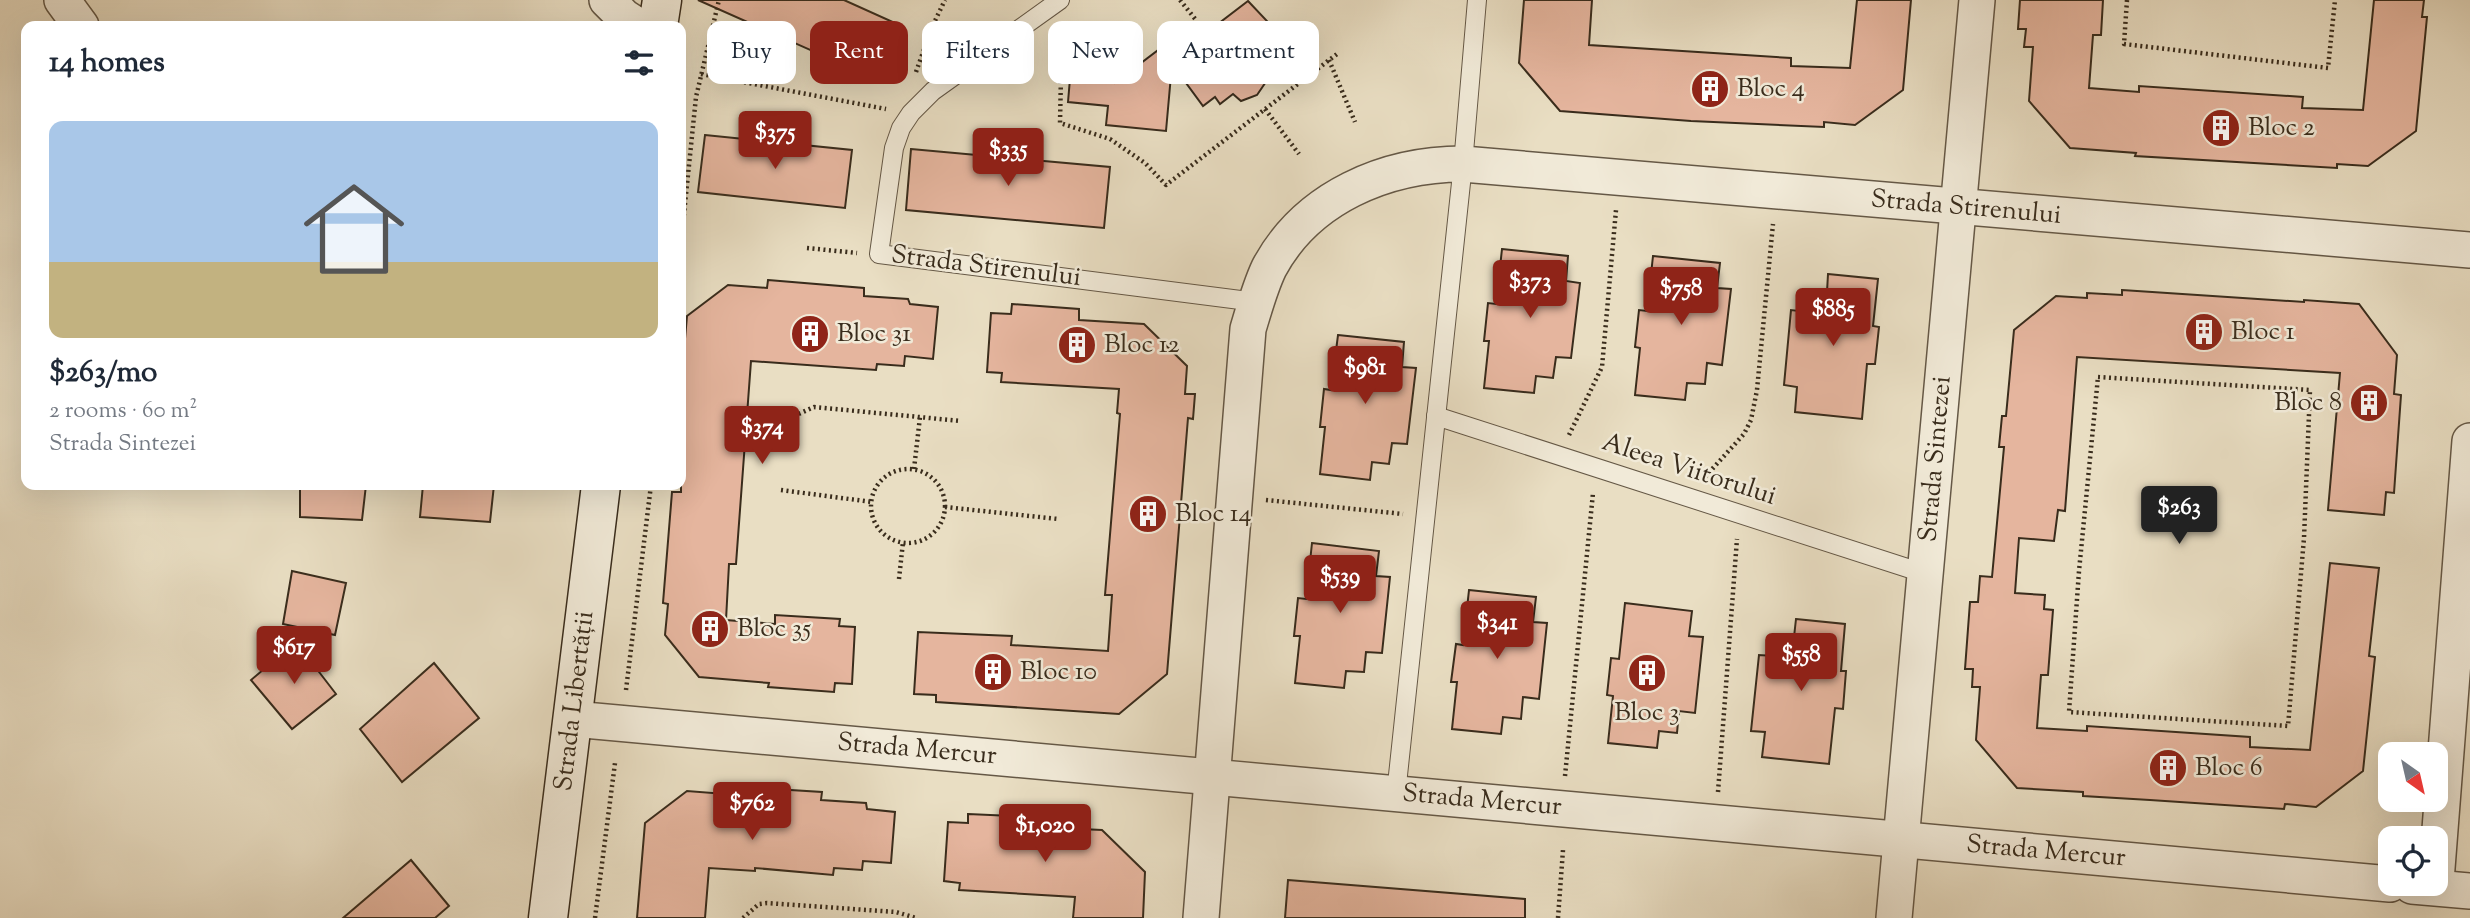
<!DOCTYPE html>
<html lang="en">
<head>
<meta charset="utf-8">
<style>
	:root { --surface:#fff; --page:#f2f2f3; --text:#1f2937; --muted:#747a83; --accent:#8f2418 }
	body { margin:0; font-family:"Sorts Mill Goudy",serif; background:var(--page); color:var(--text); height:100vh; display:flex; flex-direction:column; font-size:26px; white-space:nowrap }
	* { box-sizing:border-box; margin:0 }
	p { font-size:23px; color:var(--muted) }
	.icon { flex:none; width:38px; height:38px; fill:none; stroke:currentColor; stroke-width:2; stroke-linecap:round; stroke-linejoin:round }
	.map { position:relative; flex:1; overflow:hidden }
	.panel { position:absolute; left:21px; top:21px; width:665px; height:469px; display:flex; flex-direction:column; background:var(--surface); border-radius:14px; box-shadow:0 7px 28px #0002 }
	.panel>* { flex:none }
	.guide { position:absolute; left:707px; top:21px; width:665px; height:63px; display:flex; gap:14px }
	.needle { width:46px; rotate:146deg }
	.tools { position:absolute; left:2378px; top:742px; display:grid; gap:14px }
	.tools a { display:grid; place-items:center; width:70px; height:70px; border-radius:14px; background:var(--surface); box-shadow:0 7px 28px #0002; font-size:35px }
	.price { position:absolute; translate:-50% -60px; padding:0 16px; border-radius:7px; background:var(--accent); color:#fff; font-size:23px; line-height:46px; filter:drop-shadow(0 2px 4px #0008) }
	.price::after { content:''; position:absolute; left:50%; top:42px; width:21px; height:16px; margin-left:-10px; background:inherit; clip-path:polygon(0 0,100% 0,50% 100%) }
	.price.on { background:#222; color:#fff }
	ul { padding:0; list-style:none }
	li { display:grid; align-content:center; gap:14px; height:371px; padding:0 28px }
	li span { display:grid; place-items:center; height:217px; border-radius:14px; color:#555 }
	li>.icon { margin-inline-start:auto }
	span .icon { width:126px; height:126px; fill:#fffc; stroke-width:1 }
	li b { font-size:30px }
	h2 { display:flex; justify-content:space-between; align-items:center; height:84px; padding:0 28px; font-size:30px }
	.pill { padding:0 24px; border-radius:14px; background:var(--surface); box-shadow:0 7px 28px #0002; font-size:24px; line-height:63px }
	.pill.on { background:var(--accent); color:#fff }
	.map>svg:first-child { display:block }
	.building { fill:#e5b59e; stroke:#392c1c; stroke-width:2 }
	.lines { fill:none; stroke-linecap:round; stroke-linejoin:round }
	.lane-casing { stroke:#655846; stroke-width:20 }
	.street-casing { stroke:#655846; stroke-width:38 }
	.secondary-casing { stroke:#392c1c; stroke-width:41 }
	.path { stroke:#392c1c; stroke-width:4.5; stroke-dasharray:2 3.5; stroke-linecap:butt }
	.lane { stroke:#f1ead8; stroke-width:18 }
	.street { stroke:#f1ead8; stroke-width:35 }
	.secondary { stroke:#f1ead8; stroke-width:38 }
	.labels { text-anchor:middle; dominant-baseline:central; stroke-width:5; stroke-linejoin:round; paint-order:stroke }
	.poi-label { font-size:26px; fill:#392c1c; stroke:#f1ead8; text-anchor:start }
	.street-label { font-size:26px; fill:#392c1c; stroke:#f1ead8 }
</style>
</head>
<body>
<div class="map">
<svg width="2470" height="918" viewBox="0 0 2470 918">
	<rect width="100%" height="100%" fill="#e9dec3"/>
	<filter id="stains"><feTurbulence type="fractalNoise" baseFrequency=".00286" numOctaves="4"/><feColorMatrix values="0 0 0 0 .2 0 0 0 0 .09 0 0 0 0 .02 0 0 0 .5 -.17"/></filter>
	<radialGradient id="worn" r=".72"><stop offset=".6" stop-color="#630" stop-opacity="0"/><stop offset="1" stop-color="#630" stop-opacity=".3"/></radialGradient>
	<!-- building -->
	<g class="building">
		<path d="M 698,0 L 844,0 L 895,23 L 871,77 Z"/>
		<path d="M 1524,0 L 1592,0 L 1589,45 L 1791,58 L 1791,66 L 1850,68 L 1857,0 L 1911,0 L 1903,90 L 1855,125 L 1824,122 L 1824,127 L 1691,121 L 1560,111 L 1519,63 Z"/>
		<path d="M 2020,0 L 2103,0 L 2101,35 L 2093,35 L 2089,88 L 2139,92 L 2139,86 L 2303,97 L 2302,108 L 2363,110 L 2374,0 L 2424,0 L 2422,17 L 2427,17 L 2416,131 L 2368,166 L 2337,164 L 2337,168 L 2135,156 L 2136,153 L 2070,148 L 2029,101 L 2033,47 L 2024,47 L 2026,29 L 2018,29 Z"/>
		<path d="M 1248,1 L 1282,37 L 1269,49 L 1275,56 L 1264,65 L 1272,73 L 1257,95 L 1241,101 L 1233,94 L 1220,104 L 1215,97 L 1203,106 L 1172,64 L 1166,131 L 1106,125 L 1108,106 L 1068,102 L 1073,44 L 1119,48 L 1116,82 L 1174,38 L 1172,59 Z"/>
		<path d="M 705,135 L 852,150 L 845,208 L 698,192 Z"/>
		<path d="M 911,149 L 1110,167 L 1104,228 L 906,210 Z"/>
		<path d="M 1502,249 L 1568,256 L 1566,281 L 1580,283 L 1571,358 L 1556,357 L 1553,378 L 1536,376 L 1534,393 L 1484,388 L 1489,341 L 1484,341 L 1488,303 L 1496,304 Z"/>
		<path d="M 1653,256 L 1720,263 L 1717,288 L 1731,289 L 1722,365 L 1707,363 L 1705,384 L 1687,383 L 1685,400 L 1635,395 L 1640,348 L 1635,347 L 1639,310 L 1647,311 Z"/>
		<path d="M 1828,274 L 1878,279 L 1873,326 L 1879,327 L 1875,364 L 1867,364 L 1862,419 L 1795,412 L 1797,387 L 1784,385 L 1791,310 L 1807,312 L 1809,290 L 1827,292 Z"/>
		<path d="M 768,280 L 864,288 L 864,296 L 908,299 L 910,304 L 938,307 L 933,359 L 905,356 L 904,366 L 877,364 L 876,370 L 751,361 L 736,564 L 729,564 L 726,620 L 775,624 L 775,615 L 840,619 L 839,626 L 855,627 L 852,684 L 835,683 L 834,692 L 768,687 L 769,683 L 699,677 L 665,635 L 668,604 L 663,603 L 672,492 L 681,492 L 681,384 L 687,316 L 728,285 L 767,288 Z"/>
		<path d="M 2122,290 L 2304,302 L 2304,300 L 2359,304 L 2397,355 L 2394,394 L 2401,395 L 2394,493 L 2386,492 L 2384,515 L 2328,510 L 2340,373 L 2077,357 L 2065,511 L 2058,510 L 2054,541 L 2019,538 L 2015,593 L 2045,595 L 2044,609 L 2053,610 L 2048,675 L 2041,675 L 2037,728 L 2087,731 L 2087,726 L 2250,737 L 2250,747 L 2310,750 L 2330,563 L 2379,568 L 2369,656 L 2375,657 L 2363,771 L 2316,807 L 2285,804 L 2284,809 L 2150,800 L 2083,796 L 2083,792 L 2017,788 L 1976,740 L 1980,687 L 1972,687 L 1973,669 L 1965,669 L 1970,602 L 1978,602 L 1980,576 L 1992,577 L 2004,447 L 1999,447 L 2002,416 L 2006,416 L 2014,330 L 2056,296 L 2087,298 L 2087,293 L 2122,295 Z"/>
		<path d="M 1012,304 L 1079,309 L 1079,320 L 1144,324 L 1187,366 L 1185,394 L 1195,394 L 1193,419 L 1188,418 L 1167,674 L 1119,714 L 936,702 L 936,695 L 914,694 L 918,632 L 1012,636 L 1011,645 L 1108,651 L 1112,595 L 1105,595 L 1120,414 L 1117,413 L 1119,389 L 1001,382 L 1002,373 L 987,372 L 991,313 L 1011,314 Z"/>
		<path d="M 1338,335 L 1404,342 L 1402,367 L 1416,368 L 1407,444 L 1392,443 L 1389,464 L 1372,462 L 1370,480 L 1320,474 L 1325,427 L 1320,427 L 1324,389 L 1331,390 Z"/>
		<path d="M 300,485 L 366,485 L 362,520 L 300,517 Z"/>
		<path d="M 423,485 L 494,485 L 490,522 L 420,517 Z"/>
		<path d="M 1312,543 L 1379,551 L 1376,576 L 1390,577 L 1382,653 L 1366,652 L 1364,672 L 1346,671 L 1344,688 L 1295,683 L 1300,636 L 1294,636 L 1298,598 L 1306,599 Z"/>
		<path d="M 292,571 L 346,583 L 335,635 L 283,624 Z"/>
		<path d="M 1469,590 L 1536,597 L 1533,622 L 1547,623 L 1539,699 L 1523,697 L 1521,719 L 1503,717 L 1501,734 L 1452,729 L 1457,682 L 1451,682 L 1456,644 L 1463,645 Z"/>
		<path d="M 1625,603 L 1692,611 L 1689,636 L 1703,637 L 1695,713 L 1679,711 L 1677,733 L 1659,731 L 1657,748 L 1608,743 L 1613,696 L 1607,695 L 1611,658 L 1619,659 Z"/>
		<path d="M 1796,619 L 1845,624 L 1841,671 L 1846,671 L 1843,709 L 1835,708 L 1829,764 L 1762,757 L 1765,732 L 1751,731 L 1759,655 L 1774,656 L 1776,635 L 1794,637 Z"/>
		<path d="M 296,642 L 336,694 L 292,729 L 251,680 Z"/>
		<path d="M 434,663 L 479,718 L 402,782 L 360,729 Z"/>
		<path d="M 726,786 L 822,792 L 821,800 L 866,803 L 867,809 L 895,812 L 891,863 L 863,861 L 862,870 L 834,868 L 833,875 L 755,868 L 755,871 L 709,868 L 705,918 L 637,918 L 645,823 L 687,791 L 725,794 Z"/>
		<path d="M 968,814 L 1038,817 L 1038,827 L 1102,830 L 1145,872 L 1143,918 L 1073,918 L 1075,897 L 959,890 L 960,883 L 944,881 L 948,822 L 968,823 Z"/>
		<path d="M 411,860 L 449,906 L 435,918 L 343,918 Z"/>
		<path d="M 1288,880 L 1525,899 L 1525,918 L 1285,918 Z"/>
	</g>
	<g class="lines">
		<defs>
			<g id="lane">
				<path d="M 1060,0 L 933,91 L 911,113 L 901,128 L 894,148 L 879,254 L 1256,302"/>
				<path d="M 1436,416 L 1926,574"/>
				<path d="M 1396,794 L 1463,164 L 1477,0"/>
			</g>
			<g id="street">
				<path d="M 62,0 L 81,26"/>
				<path d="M 607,0 L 624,17 L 638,26"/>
				<path d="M 573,719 L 2390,884"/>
				<path d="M 2436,881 L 2470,441"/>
				<path d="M 2412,886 L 2470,891"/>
				<path d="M 1201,918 L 1248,329 C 1254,309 1260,287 1269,268 C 1307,197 1386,164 1463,164 L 2470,250"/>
				<path d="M 1894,918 L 1977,0"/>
			</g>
			<g id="secondary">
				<path d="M 658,26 L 662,0"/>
				<path d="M 548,918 L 601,485"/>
			</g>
		</defs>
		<!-- lane casing -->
		<use href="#lane" class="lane-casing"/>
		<!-- street casing -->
		<use href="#street" class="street-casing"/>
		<!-- secondary casing -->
		<use href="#secondary" class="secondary-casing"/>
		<!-- path -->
		<g class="path">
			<path d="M 1180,0 L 1196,20"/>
			<path d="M 2127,0 L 2124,44 L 2328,68 L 2335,0"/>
			<path d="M 1062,27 L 1060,123 L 1110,139 L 1145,163 L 1166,185 L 1337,54"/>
			<path d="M 1329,60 L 1355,122"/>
			<path d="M 916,72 L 932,27 L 945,0"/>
			<path d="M 701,74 L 886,109"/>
			<path d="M 1265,109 L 1299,154"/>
			<path d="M 681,243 L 696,97 L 719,0"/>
			<path d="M 807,248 L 857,253"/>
			<path d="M 2098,377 L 2310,390 L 2304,538 L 2288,726 L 2069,712 L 2079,571 Z"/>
			<path d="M 787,425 L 794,416 L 814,407 L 961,421"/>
			<path d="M 1569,435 L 1602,367 L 1616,210"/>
			<path d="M 914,469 L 920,417"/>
			<circle cx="908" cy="506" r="37"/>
			<path d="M 1705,477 L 1744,434 L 1751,420 L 1757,390 L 1773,224"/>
			<path d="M 781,490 L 872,502"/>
			<path d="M 1266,500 L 1403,514"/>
			<path d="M 945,507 L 1058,519"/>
			<path d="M 899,579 L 903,542"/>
			<path d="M 626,690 L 651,485"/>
			<path d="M 1565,776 L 1593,493"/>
			<path d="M 1718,792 L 1737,539"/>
			<path d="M 595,918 L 615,763"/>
			<path d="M 743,918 L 759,904 L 767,903 L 896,912 L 916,918"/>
			<path d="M 1558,918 L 1563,850"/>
		</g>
		<!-- lane -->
		<use href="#lane" class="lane"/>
		<!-- street -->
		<use href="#street" class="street"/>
		<!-- secondary -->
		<use href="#secondary" class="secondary"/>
	</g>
	<!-- icons -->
	<defs>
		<symbol id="building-disc" viewBox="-11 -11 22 22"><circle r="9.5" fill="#8f2418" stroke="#f1ead8"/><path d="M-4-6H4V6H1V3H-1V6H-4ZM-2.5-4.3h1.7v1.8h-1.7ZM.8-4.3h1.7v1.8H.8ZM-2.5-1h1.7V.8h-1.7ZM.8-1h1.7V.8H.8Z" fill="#fff"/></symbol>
	</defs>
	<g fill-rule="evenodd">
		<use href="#building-disc" x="1688" y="67" width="44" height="44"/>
		<use href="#building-disc" x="2199" y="106" width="44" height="44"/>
		<use href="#building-disc" x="2182" y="310" width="44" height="44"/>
		<use href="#building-disc" x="788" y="312" width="44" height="44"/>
		<use href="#building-disc" x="1055" y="323" width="44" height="44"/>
		<use href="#building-disc" x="2347" y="381" width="44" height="44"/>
		<use href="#building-disc" x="1126" y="492" width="44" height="44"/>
		<use href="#building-disc" x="688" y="607" width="44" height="44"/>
		<use href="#building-disc" x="971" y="650" width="44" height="44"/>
		<use href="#building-disc" x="1625" y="651" width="44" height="44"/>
		<use href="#building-disc" x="2146" y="746" width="44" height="44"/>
	</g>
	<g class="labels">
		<!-- poi labels -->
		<g class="poi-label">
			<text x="1737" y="89">Bloc 4</text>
			<text x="2248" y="128">Bloc 2</text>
			<text x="2231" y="332">Bloc 1</text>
			<text x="837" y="334">Bloc 31</text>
			<text x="1104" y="345">Bloc 12</text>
			<text x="2342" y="403" text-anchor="end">Bloc 8</text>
			<text x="1175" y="514">Bloc 14</text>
			<text x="737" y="629">Bloc 35</text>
			<text x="1020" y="672">Bloc 10</text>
			<text x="1647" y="713" text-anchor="middle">Bloc 3</text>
			<text x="2195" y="768">Bloc 6</text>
		</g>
		<!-- street labels -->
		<g class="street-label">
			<text transform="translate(1966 208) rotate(5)">Strada Stirenului</text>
			<text transform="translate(986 267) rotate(7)">Strada Stirenului</text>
			<text transform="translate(1936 459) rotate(-85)">Strada Sintezei</text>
			<text transform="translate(1689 470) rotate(18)">Aleea Viitorului</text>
			<text transform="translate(575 701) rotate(-83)">Strada Libertății</text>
			<text transform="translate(917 750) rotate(5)">Strada Mercur</text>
			<text transform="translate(1482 801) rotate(5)">Strada Mercur</text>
			<text transform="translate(2046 852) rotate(5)">Strada Mercur</text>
		</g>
	</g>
	<rect width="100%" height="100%" filter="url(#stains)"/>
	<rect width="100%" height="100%" fill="url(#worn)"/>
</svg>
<div class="tools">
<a><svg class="needle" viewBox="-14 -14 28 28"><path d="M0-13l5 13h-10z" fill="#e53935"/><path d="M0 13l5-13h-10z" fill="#747a83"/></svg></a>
<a><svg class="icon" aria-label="locate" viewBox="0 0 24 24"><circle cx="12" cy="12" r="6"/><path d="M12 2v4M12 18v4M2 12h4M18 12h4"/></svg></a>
</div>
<b class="price" style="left:775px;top:171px">$375</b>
<b class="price" style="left:1008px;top:188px">$335</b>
<b class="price" style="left:1530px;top:320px">$373</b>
<b class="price" style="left:1681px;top:327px">$758</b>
<b class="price" style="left:1833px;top:348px">$885</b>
<b class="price" style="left:1365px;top:406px">$981</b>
<b class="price" style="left:762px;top:466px">$374</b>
<b class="price on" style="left:2179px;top:546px">$263</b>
<b class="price" style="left:1340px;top:615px">$539</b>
<b class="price" style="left:1497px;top:661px">$341</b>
<b class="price" style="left:294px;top:686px">$617</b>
<b class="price" style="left:1801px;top:693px">$558</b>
<b class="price" style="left:752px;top:842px">$762</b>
<b class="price" style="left:1045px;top:864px">$1,020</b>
<div class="guide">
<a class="pill">Buy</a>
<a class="pill on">Rent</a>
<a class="pill">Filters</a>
<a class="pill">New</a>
<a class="pill">Apartment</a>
</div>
<section class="panel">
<h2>14 homes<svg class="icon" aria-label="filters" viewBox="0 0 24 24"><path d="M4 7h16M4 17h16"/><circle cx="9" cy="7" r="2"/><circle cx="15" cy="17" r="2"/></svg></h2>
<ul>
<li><span style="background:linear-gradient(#a9c7e8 65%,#c2b280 0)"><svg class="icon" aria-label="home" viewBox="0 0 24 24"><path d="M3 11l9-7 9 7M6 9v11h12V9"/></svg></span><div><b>$263/mo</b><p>2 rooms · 60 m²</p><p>Strada Sintezei</p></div></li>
</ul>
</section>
</div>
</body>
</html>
